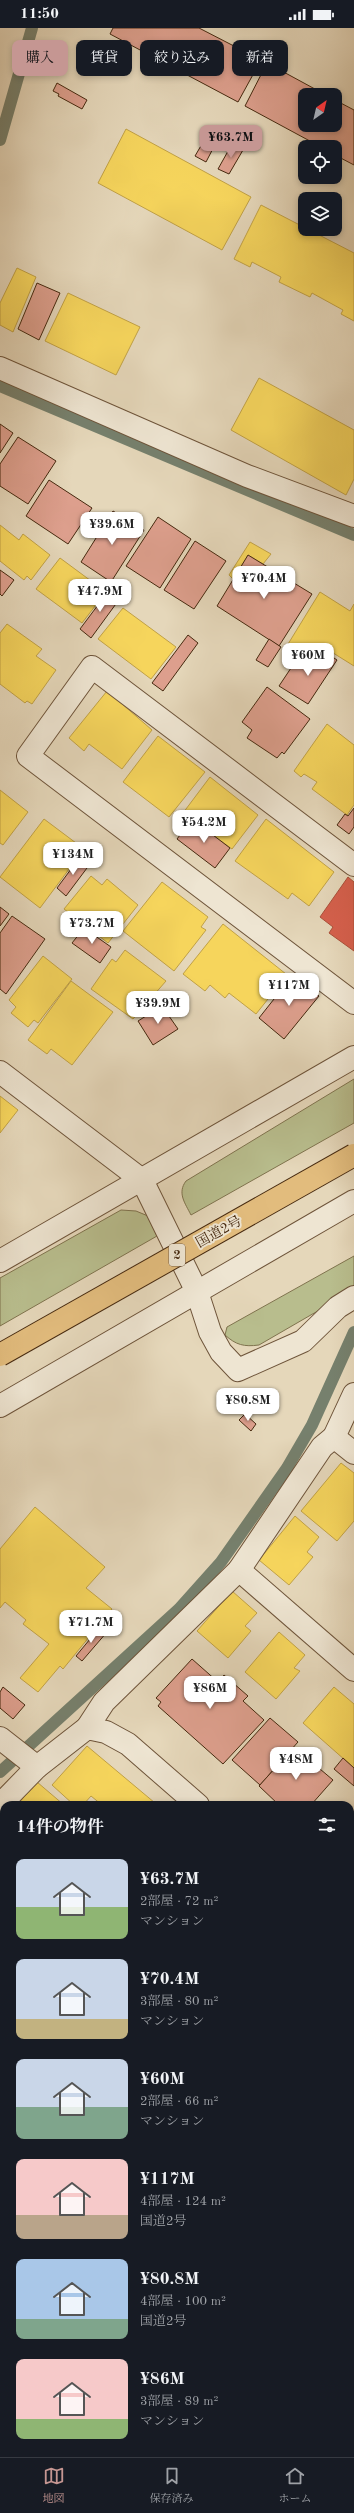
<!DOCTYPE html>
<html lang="ja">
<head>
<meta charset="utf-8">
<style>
	:root { --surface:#171b24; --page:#20242c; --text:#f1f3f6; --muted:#9ea1a6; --line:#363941; --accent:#c59692 }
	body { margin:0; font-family:"Old Standard TT","Noto Serif JP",serif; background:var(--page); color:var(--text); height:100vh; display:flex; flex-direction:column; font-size:15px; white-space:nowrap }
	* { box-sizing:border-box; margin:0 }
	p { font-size:13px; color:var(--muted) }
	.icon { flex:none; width:22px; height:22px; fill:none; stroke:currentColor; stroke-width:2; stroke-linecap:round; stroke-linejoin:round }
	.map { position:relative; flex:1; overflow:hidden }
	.panel { position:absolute; left:0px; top:1773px; width:354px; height:656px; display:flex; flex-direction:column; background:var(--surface); border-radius:12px 12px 0 0; box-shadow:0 2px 6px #0003 }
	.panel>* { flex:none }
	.banner { position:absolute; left:12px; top:12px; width:330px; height:36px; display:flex; gap:8px }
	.needle { width:26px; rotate:34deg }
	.tools { position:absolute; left:298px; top:60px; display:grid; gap:8px }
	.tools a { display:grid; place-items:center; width:44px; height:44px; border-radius:8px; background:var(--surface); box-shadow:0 2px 6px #0003; font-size:20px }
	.price { position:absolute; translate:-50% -34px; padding:0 9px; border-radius:8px; background:#fff; color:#222; font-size:13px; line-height:26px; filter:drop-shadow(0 1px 2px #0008) }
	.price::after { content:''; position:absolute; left:50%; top:24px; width:12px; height:9px; margin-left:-6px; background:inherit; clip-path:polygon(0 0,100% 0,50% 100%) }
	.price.on { background:var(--accent); color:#111 }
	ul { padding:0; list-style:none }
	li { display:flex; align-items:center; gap:12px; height:100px; padding:0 16px }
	li span { display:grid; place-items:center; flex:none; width:112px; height:80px; border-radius:8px; color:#555 }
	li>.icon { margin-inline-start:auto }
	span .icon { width:48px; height:48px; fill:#fffc; stroke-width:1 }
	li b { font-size:17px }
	h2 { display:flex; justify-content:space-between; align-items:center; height:48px; padding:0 16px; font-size:17px }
	.tag { padding:0 14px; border-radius:8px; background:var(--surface); box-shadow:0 2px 6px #0003; font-size:14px; line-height:36px }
	.tag.on { background:var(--accent); color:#111 }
	.status { display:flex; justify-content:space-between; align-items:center; height:28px; padding:0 20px; background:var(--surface); direction:ltr }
	.status svg { height:11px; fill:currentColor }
	.tabs { display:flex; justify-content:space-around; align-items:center; height:56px; border-top:1px solid var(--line); background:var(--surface); font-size:11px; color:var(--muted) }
	.tabs a { display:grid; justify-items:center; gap:2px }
	.tabs .on { color:var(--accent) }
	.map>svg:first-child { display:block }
	.green { fill:#b8bd8d; stroke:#7f734e }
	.homes { fill:#f6d55c; stroke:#c1a145 }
	.shops { fill:#d6604d; stroke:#ab503a }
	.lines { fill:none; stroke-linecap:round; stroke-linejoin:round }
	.stream { stroke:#76806d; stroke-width:12 }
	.building { fill:#dd9f8d; stroke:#46290f }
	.minor-casing { stroke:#6e543a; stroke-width:24 }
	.major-casing { stroke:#46290f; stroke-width:24 }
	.minor { stroke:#eee5d2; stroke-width:22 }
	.major { stroke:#e2bc7d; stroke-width:22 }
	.highway-bridge-casing { stroke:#46290f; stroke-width:24; stroke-linecap:butt }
	.highway-bridge { stroke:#e2bc7d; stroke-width:22 }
	.labels { text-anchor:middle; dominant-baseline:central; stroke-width:4; stroke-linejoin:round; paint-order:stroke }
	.shield { fill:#eee5d2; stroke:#78614a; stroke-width:1 }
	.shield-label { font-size:13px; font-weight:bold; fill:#46290f }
	.street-label { font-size:14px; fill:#46290f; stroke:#eee5d2 }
</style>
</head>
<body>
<div class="status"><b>11:50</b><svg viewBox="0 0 49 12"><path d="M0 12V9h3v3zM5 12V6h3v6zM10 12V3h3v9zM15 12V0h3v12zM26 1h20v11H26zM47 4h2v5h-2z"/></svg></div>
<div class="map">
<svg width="354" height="2429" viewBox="0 0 354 2429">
	<rect width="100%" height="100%" fill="#e5d7ba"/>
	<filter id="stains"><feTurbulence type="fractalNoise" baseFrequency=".005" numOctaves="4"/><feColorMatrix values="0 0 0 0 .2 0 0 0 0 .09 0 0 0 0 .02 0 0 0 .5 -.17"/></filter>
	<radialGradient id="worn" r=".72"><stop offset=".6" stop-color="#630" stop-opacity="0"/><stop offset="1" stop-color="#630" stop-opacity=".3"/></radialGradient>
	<!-- green -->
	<g class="green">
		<path d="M 354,1051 L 354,1095 L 191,1187 C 185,1175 177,1165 186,1153 Z"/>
		<path d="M 121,1182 L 136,1183 L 148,1188 L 157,1208 L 0,1298 L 0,1250 Z"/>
		<path d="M 354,1228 L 354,1262 L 259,1317 C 244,1319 236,1317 225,1307 L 227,1299 Z"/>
		<path d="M 354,2104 L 354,2179 L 350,2184 L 350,2107 Z"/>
		<path d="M 192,2425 L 208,2425 L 213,2429 L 198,2429 Z"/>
	</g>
	<!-- homes -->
	<g class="homes">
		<path d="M 126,101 L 251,169 L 222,222 L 98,155 Z"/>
		<path d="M 261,177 L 354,225 L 354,293 L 341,286 L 343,282 L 312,265 L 310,269 L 279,254 L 281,249 L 252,234 L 250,239 L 234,231 Z"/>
		<path d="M 17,240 L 36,249 L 13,304 L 0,297 L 0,275 Z"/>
		<path d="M 68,265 L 140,299 L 116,347 L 45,313 Z"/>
		<path d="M 259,350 L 354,402 L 354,451 L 346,467 L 231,402 Z"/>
		<path d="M 0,497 L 19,512 L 23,506 L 50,527 L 31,552 L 27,548 L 24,552 L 0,533 Z"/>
		<path d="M 250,514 L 271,526 L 263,536 L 248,527 L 234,552 L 229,547 Z"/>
		<path d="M 60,530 L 106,564 L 82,595 L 36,561 Z"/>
		<path d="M 320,564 L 350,583 L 354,576 L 354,638 L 322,618 L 310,638 L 285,621 Z"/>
		<path d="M 123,580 L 176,619 L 151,651 L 98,611 Z"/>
		<path d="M 7,596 L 42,621 L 36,628 L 56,642 L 32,676 L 27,673 L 25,675 L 0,656 L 0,605 Z"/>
		<path d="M 107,663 L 152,702 L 122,741 L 89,716 L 84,723 L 69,710 Z"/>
		<path d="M 327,696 L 354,717 L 354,777 L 347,787 L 312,761 L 317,754 L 304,746 L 301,749 L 294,743 Z"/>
		<path d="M 158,708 L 205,744 L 169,789 L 123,754 Z"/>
		<path d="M 210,749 L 258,787 L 232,821 L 183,785 Z"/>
		<path d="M 0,762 L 28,784 L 3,817 L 0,815 Z"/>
		<path d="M 44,791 L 84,821 L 40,880 L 0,849 Z"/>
		<path d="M 266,791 L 334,844 L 309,878 L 292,865 L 288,871 L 235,833 Z"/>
		<path d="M 91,848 L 102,857 L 107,851 L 138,877 L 108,915 L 64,881 Z"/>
		<path d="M 162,854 L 208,889 L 201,899 L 206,902 L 174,943 L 123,903 Z"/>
		<path d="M 223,896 L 291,950 L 276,969 L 272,966 L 256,986 L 229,965 L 225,970 L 210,957 L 205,963 L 183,946 Z"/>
		<path d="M 125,922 L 166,953 L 133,991 L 91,961 L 112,931 L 116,934 Z"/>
		<path d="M 43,928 L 72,951 L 38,995 L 34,992 L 28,999 L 11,985 L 16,979 L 9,972 Z"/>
		<path d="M 71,953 L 113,984 L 72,1037 L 51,1021 L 47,1026 L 28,1012 Z"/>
		<path d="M 0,1068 L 18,1082 L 0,1105 Z"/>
		<path d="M 341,1435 L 354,1445 L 354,1493 L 337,1513 L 301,1483 Z"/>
		<path d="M 35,1479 L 105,1539 L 86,1560 L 112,1581 L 63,1641 L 60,1638 L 38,1664 L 20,1650 L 49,1616 L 23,1596 L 26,1592 L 5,1574 L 0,1580 L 0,1521 Z"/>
		<path d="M 295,1488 L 319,1509 L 307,1524 L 313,1529 L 289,1557 L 259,1532 Z"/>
		<path d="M 232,1563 L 257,1585 L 245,1598 L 251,1603 L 228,1630 L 197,1603 Z"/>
		<path d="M 279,1604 L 305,1627 L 294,1640 L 300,1643 L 276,1671 L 245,1644 Z"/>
		<path d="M 334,1659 L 354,1676 L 354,1740 L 303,1695 Z"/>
		<path d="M 87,1718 L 155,1775 L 153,1777 L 102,1777 L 91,1768 L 83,1777 L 74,1777 L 52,1757 Z"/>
		<path d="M 37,1754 L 64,1777 L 17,1777 Z"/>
		<path d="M 350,1926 L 354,1930 L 354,1946 L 350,1950 Z"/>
		<path d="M 4,1946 L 4,1983 L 0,1979 L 0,1950 Z"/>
		<path d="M 354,1956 L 354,1990 L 350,1987 L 350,1960 Z"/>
	</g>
	<!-- shops -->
	<g class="shops">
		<path d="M 348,849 L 354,854 L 354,923 L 329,905 L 333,899 L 320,889 Z"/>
		<path d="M 354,2204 L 354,2225 L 350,2222 L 350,2209 Z"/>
	</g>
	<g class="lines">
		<!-- stream -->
		<g class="stream">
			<path d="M 0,112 L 32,0"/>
			<path d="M 0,358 L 354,507"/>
			<path d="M 0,1744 L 179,1581 L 221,1534 L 287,1440 L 312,1397 L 354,1304"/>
			<path d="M 350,2099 L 354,2096"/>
		</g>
	</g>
	<!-- building -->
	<g class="building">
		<path d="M 113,0 L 199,0 L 261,32 L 238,74 L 110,6 Z"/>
		<path d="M 267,35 L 326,67 L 305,67 L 305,97 L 335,97 L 335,72 L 354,82 L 354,137 L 335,127 L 335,119 L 321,119 L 245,78 Z"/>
		<path d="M 57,55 L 87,72 L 82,81 L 58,68 L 59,66 L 53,63 Z"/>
		<path d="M 209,104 L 219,109 L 206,134 L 195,128 Z"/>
		<path d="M 232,116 L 243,122 L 229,146 L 218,141 Z"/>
		<path d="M 37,255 L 60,265 L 39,312 L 18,301 Z"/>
		<path d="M 0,396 L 13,405 L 0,425 Z"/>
		<path d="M 18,409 L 56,433 L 28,476 L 0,458 L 0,436 Z"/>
		<path d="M 49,452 L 92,480 L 68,516 L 26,488 Z"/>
		<path d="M 113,483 L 144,502 L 111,554 L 81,534 Z"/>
		<path d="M 158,489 L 191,511 L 160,560 L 126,538 Z"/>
		<path d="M 195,513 L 226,533 L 194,581 L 164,562 Z"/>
		<path d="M 248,527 L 312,566 L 279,618 L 217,578 Z"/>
		<path d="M 0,542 L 14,552 L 2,568 L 0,566 Z"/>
		<path d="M 110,561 L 121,569 L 91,610 L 80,601 Z"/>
		<path d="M 188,607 L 198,615 L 163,663 L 152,655 Z"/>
		<path d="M 269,611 L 281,619 L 268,639 L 256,632 Z"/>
		<path d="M 322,622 L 337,632 L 308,676 L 279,658 L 297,631 L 310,640 Z"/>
		<path d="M 267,659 L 310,691 L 284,726 L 282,724 L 277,730 L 247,710 L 252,702 L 242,694 Z"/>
		<path d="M 354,780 L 354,799 L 349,806 L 337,797 L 345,786 L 348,788 Z"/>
		<path d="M 192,791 L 230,820 L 215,840 L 177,811 Z"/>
		<path d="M 80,829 L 90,836 L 66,868 L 57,860 Z"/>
		<path d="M 0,879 L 9,886 L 0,898 Z"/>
		<path d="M 12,888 L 45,911 L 6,966 L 0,961 L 0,905 Z"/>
		<path d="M 84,900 L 111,919 L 100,935 L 72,915 Z"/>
		<path d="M 293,947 L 319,968 L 284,1011 L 259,990 Z"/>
		<path d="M 162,978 L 178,1001 L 153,1017 L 138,993 Z"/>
		<path d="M 245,1386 L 256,1396 L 251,1403 L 239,1392 Z"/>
		<path d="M 100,1599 L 107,1604 L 82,1633 L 76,1628 Z"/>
		<path d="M 192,1631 L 218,1654 L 224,1647 L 248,1668 L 243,1673 L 264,1692 L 223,1736 L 158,1678 L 161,1674 L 156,1670 Z"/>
		<path d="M 3,1659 L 25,1677 L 13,1691 L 0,1680 L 0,1664 Z"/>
		<path d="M 270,1690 L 298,1714 L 260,1757 L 232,1732 Z"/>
		<path d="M 294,1719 L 333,1752 L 311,1777 L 279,1777 L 259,1758 Z"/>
		<path d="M 343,1730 L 354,1740 L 354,1758 L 334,1741 Z"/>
		<path d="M 4,1902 L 4,1933 L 0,1937 L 0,1906 Z"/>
	</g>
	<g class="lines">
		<defs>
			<g id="minor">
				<path d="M 0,340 L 247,448 L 354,488"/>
				<path d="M 354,837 L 92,639 L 28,728 L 354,975"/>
				<path d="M 0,1044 L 142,1152 L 197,1264 L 210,1304 L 221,1324 L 238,1342 L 303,1313 L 338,1279 L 354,1269"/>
				<path d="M 0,1233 L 354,1029"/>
				<path d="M 354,1366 L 334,1409 L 354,1425"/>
				<path d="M 0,1378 L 354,1173"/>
				<path d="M 239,1542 L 354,1642"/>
				<path d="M 87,1700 L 104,1674 L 239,1542 L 322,1419 L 334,1409"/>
				<path d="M 0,1710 L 37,1739 L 87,1700 L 106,1704 L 128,1716 L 198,1777"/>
				<path d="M 0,1777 L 37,1739"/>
				<path d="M 0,1848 L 4,1852"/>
				<path d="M 350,1909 L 354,1913"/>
				<path d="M 350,2084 L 354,2081"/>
			</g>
			<g id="major">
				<path d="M 0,2260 L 4,2263"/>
				<path d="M 0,2320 L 4,2322"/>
				<path d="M 156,2425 L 161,2429"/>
				<path d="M 243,2425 L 248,2429"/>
			</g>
		</defs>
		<!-- minor casing -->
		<use href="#minor" class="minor-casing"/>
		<!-- major casing -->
		<use href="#major" class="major-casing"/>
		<!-- minor -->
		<use href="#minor" class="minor"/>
		<!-- major -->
		<use href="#major" class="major"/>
		<defs>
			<path id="highway-bridge" d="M 0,1327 L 354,1127"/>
		</defs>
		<!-- highway-bridge casing -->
		<use href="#highway-bridge" class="highway-bridge-casing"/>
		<!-- highway-bridge -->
		<use href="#highway-bridge" class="highway-bridge"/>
	</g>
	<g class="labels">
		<!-- shield labels -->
		<rect class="shield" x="169" y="1216" width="16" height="22" rx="3"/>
		<g class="shield-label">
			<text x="177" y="1227">2</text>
		</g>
		<!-- street labels -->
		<g class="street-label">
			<text transform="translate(219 1204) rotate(-29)">国道2号</text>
		</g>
	</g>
	<rect width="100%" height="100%" filter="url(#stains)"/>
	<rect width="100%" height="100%" fill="url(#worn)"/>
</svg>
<div class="tools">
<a><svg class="needle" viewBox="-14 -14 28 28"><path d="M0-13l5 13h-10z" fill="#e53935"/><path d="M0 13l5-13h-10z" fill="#9ea1a6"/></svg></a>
<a><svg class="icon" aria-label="locate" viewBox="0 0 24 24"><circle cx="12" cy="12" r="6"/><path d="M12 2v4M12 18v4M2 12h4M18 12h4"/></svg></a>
<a><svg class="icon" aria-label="layers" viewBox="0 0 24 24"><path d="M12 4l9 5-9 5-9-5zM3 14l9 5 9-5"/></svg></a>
</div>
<b class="price on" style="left:231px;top:131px">¥63.7M</b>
<b class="price" style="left:112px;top:518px">¥39.6M</b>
<b class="price" style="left:264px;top:572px">¥70.4M</b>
<b class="price" style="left:100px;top:585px">¥47.9M</b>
<b class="price" style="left:308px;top:649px">¥60M</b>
<b class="price" style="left:204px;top:816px">¥54.2M</b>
<b class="price" style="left:73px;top:848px">¥134M</b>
<b class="price" style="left:92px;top:917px">¥73.7M</b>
<b class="price" style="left:289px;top:979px">¥117M</b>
<b class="price" style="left:158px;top:997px">¥39.9M</b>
<b class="price" style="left:248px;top:1394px">¥80.8M</b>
<b class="price" style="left:91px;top:1616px">¥71.7M</b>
<b class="price" style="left:210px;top:1682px">¥86M</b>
<b class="price" style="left:296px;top:1753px">¥48M</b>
<div class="banner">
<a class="tag on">購入</a>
<a class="tag">賃貸</a>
<a class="tag">絞り込み</a>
<a class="tag">新着</a>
</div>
<section class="panel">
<h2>14件の物件<svg class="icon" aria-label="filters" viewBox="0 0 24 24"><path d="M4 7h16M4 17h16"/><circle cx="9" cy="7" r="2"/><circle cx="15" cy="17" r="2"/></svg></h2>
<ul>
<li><span style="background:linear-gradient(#c9d6e8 60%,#8fb573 0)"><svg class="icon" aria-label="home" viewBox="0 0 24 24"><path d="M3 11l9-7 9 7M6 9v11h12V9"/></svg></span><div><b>¥63.7M</b><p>2部屋 · 72 m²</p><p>マンション</p></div></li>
<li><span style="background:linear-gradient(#c9d6e8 75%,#c2b280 0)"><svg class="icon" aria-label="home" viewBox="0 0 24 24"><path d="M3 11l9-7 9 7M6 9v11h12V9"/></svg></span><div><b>¥70.4M</b><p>3部屋 · 80 m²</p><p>マンション</p></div></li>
<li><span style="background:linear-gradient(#c9d6e8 60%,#7fa58c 0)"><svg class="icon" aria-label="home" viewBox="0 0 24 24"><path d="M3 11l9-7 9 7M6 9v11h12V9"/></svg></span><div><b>¥60M</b><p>2部屋 · 66 m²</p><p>マンション</p></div></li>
<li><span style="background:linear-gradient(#f6c9c9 70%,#b9a48a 0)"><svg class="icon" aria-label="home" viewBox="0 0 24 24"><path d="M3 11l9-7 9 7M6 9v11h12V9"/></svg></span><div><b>¥117M</b><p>4部屋 · 124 m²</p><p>国道2号</p></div></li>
<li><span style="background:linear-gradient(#a9c7e8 75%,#7fa58c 0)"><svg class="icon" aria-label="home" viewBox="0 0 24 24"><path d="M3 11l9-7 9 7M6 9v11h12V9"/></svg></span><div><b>¥80.8M</b><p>4部屋 · 100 m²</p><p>国道2号</p></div></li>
<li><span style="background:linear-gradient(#f6c9c9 75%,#8fb573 0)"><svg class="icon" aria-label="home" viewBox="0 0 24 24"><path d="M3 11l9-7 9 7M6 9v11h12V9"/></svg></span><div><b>¥86M</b><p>3部屋 · 89 m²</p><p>マンション</p></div></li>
</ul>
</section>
</div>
<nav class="tabs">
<a class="on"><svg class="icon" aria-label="map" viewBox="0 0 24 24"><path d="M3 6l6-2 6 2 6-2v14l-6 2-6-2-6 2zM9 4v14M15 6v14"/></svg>地図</a>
<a><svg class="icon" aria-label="saved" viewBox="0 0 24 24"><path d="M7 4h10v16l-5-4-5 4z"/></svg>保存済み</a>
<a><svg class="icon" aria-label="home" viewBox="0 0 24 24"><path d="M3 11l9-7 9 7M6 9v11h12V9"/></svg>ホーム</a>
</nav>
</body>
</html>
